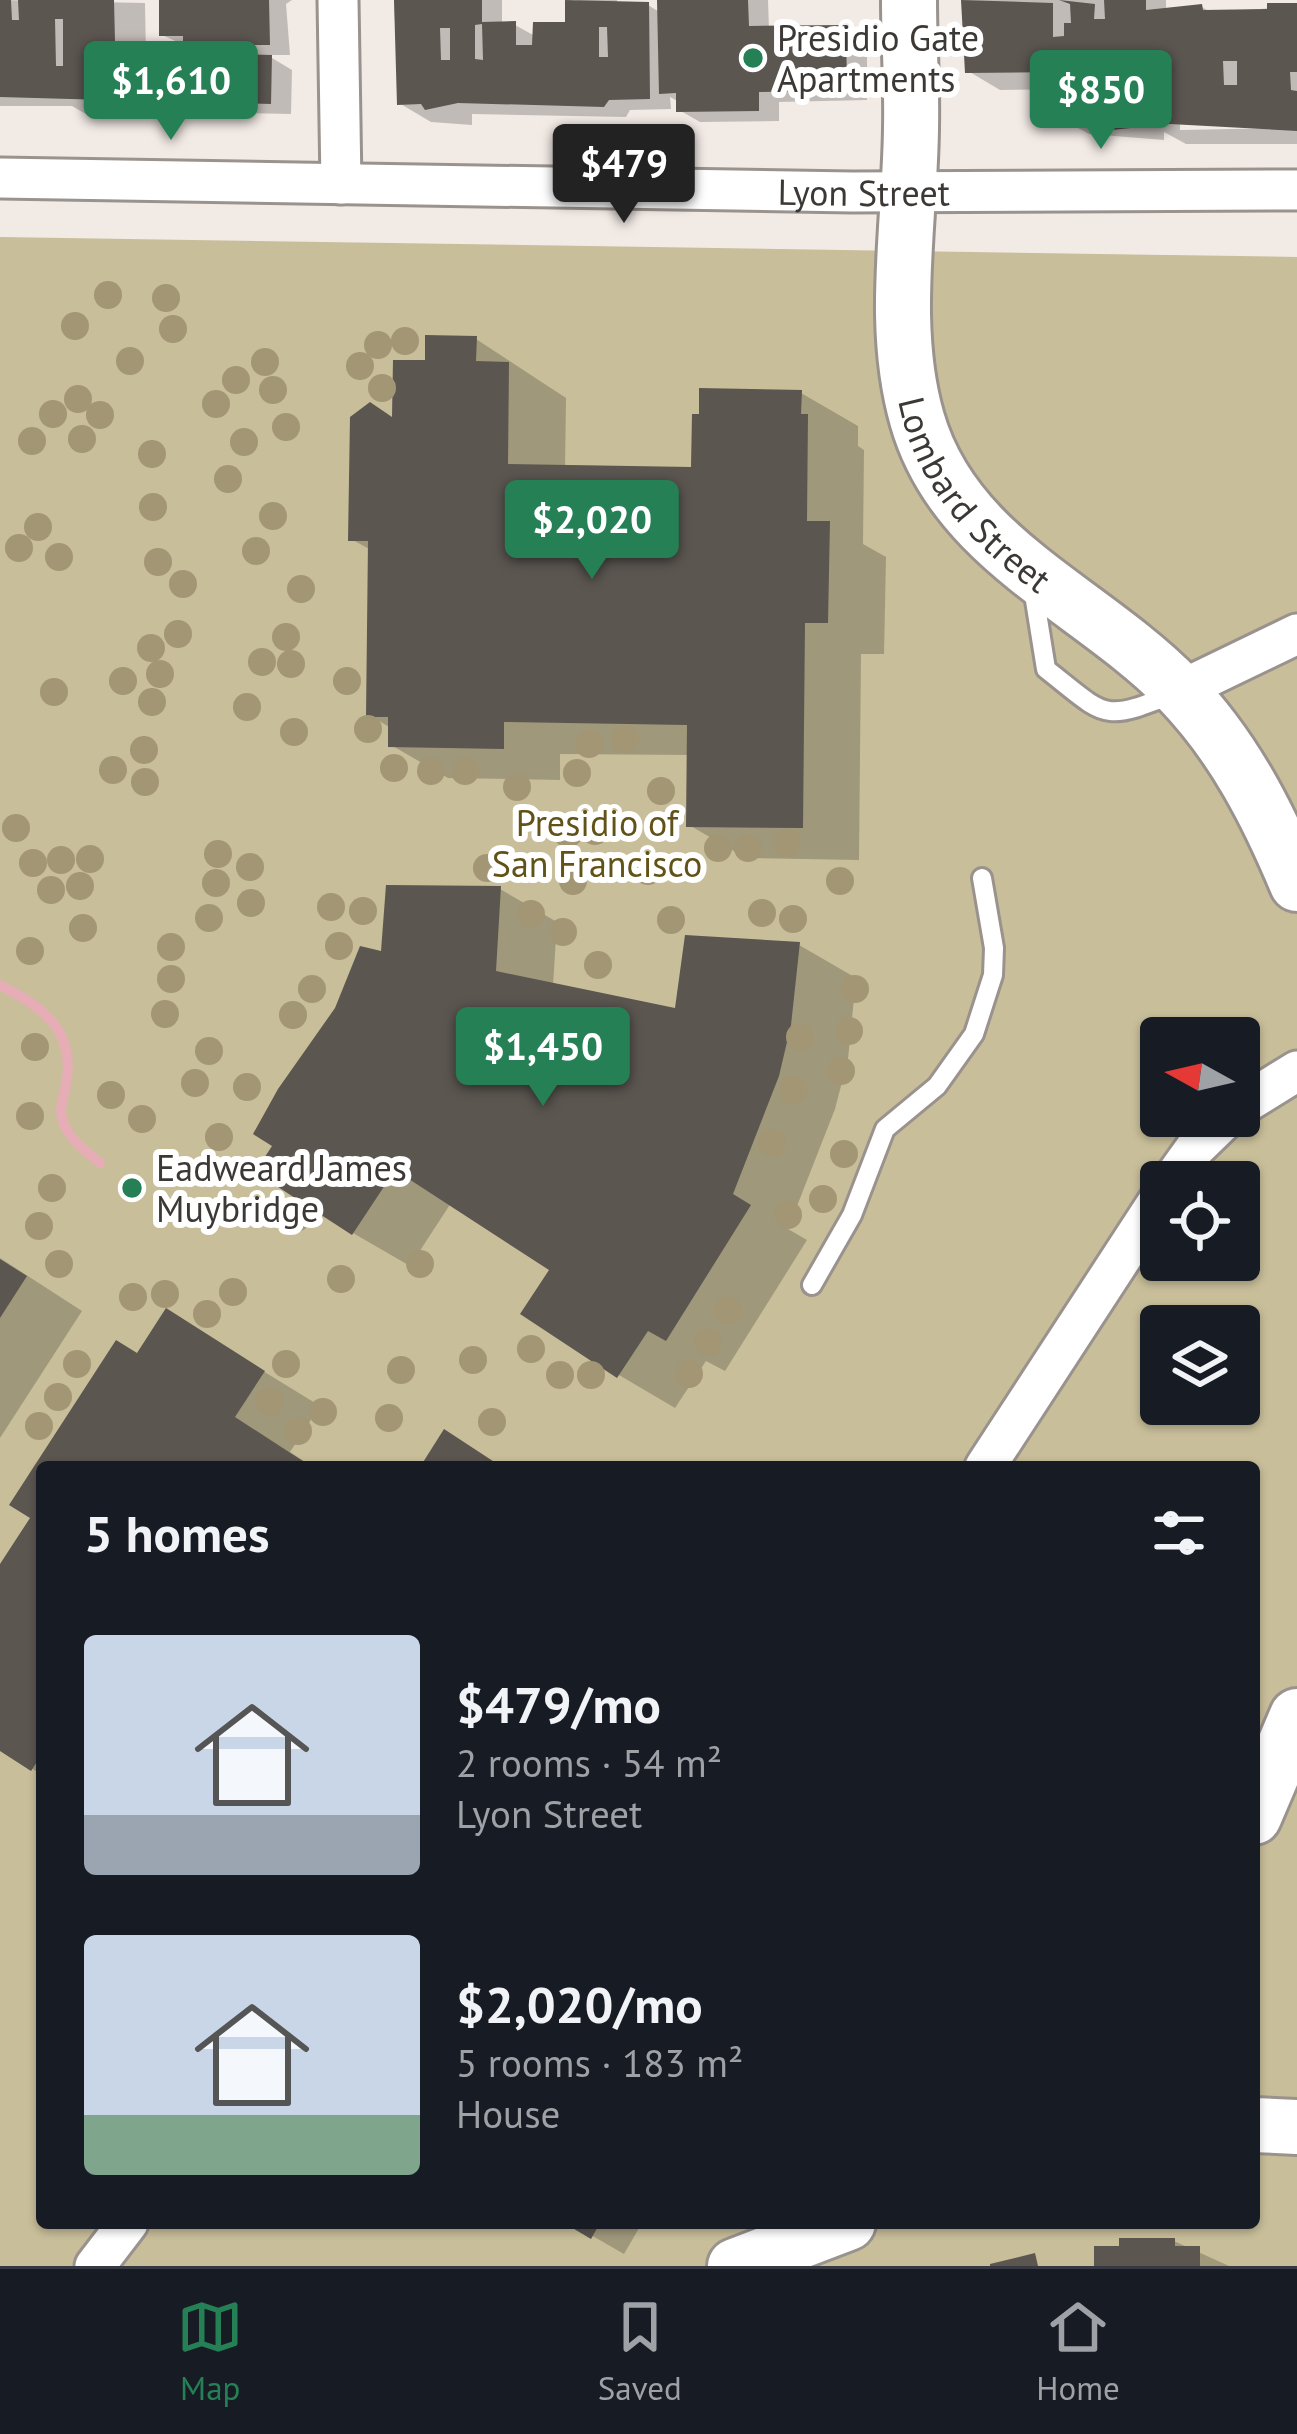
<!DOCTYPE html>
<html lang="en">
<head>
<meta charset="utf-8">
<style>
	:root { --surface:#171b24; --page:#242831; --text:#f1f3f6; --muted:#9ea1a6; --line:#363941; --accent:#258056 }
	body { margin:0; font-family:"PT Sans",sans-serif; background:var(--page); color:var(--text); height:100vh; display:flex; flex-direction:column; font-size:45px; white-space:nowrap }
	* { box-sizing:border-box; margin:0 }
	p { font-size:39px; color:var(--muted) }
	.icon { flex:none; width:66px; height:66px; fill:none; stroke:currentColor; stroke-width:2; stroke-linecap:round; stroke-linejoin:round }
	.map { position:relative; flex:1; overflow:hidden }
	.side { position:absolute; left:36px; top:1461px; width:1224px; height:768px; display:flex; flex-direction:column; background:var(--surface); border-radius:12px; box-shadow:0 3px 9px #0004 }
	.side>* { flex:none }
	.needle { width:78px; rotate:278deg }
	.controls { position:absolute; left:1140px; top:1017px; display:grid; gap:24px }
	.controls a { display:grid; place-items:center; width:120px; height:120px; border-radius:12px; background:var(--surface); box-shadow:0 3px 9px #0004; font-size:60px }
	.price { position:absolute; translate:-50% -102px; padding:0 27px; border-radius:12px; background:var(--accent); color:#fff; font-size:39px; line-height:78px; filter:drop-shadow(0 3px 6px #0008) }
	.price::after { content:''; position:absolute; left:50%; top:72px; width:36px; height:27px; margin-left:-18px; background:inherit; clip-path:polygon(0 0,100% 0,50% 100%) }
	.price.current { background:#222; color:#fff }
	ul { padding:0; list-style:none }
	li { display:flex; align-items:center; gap:36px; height:300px; padding:0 48px }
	li span { display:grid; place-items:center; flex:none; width:336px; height:240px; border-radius:12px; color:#555 }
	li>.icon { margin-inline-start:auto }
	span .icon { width:144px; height:144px; fill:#fffc; stroke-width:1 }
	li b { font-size:51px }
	h2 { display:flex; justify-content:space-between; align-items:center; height:144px; padding:0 48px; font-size:51px }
	.tab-bar { display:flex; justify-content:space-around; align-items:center; height:168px; border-top:3px solid var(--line); background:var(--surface); font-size:33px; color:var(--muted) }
	.tab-bar a { display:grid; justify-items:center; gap:6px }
	.tab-bar .current { color:var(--accent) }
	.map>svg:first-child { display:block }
	.green { fill:#c8be9a; fill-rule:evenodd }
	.shadow { fill:#0003; fill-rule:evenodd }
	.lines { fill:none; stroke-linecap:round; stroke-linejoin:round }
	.stream { stroke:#e7adb6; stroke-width:10 }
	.building { fill:#5b5650; fill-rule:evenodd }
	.lane-casing { stroke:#9a928d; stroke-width:24 }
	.street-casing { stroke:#9a928d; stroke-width:45 }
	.secondary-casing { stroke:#9a928d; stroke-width:60 }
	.lane { stroke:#fff; stroke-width:18 }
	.street { stroke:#fff; stroke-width:39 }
	.secondary { stroke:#fff; stroke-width:54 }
	.tree { fill:#a29674 }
	.poi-dot { fill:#258056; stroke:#fff; stroke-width:4.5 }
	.labels { text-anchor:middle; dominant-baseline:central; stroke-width:12; stroke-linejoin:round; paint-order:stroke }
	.poi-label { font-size:36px; fill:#3c3836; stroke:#fff; text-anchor:start }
	.street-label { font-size:36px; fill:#3c3836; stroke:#fff }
	.park-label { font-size:36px; fill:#615217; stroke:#fff }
</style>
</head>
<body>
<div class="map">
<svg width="1297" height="2266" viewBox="0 0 1297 2266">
	<rect width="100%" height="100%" fill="#f2eae5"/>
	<!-- green -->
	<path class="green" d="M 0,237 L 1297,257 L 1297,2266 L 0,2266 ZM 1161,1038 L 1239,1038 L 1239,1116 L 1161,1116 ZM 1161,1182 L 1239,1182 L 1239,1260 L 1161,1260 ZM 1161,1326 L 1239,1326 L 1239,1404 L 1161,1404 ZM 42,1467 L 1254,1467 L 1254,2223 L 42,2223 Z"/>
	<!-- shadow -->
	<g class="shadow">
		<path d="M 0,0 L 145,3 L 146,57 L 137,57 L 137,117 L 91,117 L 72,106 L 0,106 Z"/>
		<path d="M 162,0 L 292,0 L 286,4 L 290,55 L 267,55 L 292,70 L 291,114 L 189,112 L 167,100 L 209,56 L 162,35 Z"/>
		<path d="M 394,0 L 502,0 L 502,25 L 515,25 L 535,36 L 568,25 L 577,0 L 617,0 L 617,6 L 648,5 L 661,13 L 667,0 L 768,0 L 769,29 L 845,28 L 867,40 L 867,100 L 779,102 L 779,121 L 700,122 L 679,110 L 679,102 L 670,97 L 671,109 L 630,110 L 626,117 L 472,114 L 472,125 L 431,122 L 399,103 Z"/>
		<path d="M 965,0 L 1166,0 L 1166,11 L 1202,7 L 1212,13 L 1297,6 L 1297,144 L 1186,144 L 1164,132 L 1164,140 L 1089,134 L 1067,122 L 1067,89 L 1000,90 L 968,71 ZM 1180,124 L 1284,128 L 1180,130 Z"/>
		<path d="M 476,339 L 566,398 L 565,468 L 694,470 L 801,393 L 858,426 L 858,446 L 864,450 L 863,544 L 886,557 L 884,654 L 861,654 L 859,860 L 746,858 L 689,825 L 690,755 L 560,754 L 560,780 L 448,778 L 391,745 L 391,728 L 369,715 L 371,550 L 351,539 L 395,420 L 428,364 Z"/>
		<path d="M 500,889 L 557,922 L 553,986 L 678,1011 L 799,945 L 856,978 L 848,1059 L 835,1109 L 788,1229 L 807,1240 L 725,1371 L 706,1361 L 675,1408 L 619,1375 L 553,1269 L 451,1203 L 410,1266 L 353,1233 L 384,955 Z"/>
		<path d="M 0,1258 L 82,1311 L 0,1438 Z"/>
		<path d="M 167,1312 L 320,1406 L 290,1452 L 313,1467 L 42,1467 L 42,1775 L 0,1748 L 0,1569 L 34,1517 L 14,1504 L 117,1344 L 138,1356 Z"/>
		<path d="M 570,2223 L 642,2223 L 624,2254 Z"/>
		<path d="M 1174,2241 L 1229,2266 L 1097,2266 Z"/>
	</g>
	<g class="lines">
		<!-- stream -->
		<path class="stream" d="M 0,985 C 43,1007 76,1030 66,1085 C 64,1098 58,1108 63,1121 C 69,1140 86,1151 100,1163"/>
	</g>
	<!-- building -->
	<g class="building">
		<path d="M 0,0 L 11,0 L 12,20 L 19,20 L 18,0 L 114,0 L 115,41 L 106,41 L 106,100 L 0,97 ZM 55,19 L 63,19 L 63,66 L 56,66 Z"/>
		<path d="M 159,0 L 269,0 L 270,45 L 183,45 L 183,36 L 159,36 Z"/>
		<path d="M 394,0 L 482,0 L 482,22 L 516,21 L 516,45 L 532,45 L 533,22 L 565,22 L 565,0 L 649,2 L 650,99 L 609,100 L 604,107 L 458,103 L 425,110 L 421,104 L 397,105 ZM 482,24 L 483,60 L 475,59 L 475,25 ZM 599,27 L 607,27 L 608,57 L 599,57 ZM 440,28 L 450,28 L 450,60 L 441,60 Z"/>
		<path d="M 657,0 L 748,0 L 749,26 L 846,25 L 847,90 L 759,92 L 759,111 L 676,112 L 676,93 L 659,94 Z"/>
		<path d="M 961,0 L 1053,3 L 1053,37 L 1064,36 L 1064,23 L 1071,23 L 1070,4 L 1059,0 L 1095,4 L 1094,19 L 1105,19 L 1104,0 L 1146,0 L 1146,10 L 1202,4 L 1203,10 L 1267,9 L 1267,3 L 1297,3 L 1297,72 L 1290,72 L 1291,90 L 1297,91 L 1297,131 L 1170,124 L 1111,130 L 1106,123 L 1064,123 L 1064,83 L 1072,84 L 1071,57 L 1064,57 L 1064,72 L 965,73 ZM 1147,56 L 1156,56 L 1156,82 L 1147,82 ZM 1223,61 L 1237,61 L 1237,85 L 1224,85 Z"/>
		<path d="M 166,52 L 272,55 L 271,104 L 164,101 Z"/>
		<path d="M 425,335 L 477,336 L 476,361 L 509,362 L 508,464 L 691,467 L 692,414 L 699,414 L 699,388 L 802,390 L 801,414 L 808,414 L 807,521 L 830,521 L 828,623 L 805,623 L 803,828 L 686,827 L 687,725 L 504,722 L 504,749 L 388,747 L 388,717 L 366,717 L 368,541 L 348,541 L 350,417 L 370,402 L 392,417 L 393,360 L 425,360 Z"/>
		<path d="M 386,885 L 501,886 L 496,971 L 675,1008 L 685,935 L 800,942 L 791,1025 L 779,1076 L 733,1194 L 751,1205 L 666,1341 L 648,1331 L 617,1378 L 520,1314 L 549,1270 L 395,1170 L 352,1235 L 255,1172 L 272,1146 L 253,1134 L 278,1089 L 335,1008 L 360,946 L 381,951 Z"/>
		<path d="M 0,1259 L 27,1276 L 0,1318 Z"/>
		<path d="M 166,1308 L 265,1371 L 235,1417 L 312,1467 L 42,1467 L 42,1754 L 31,1771 L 0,1751 L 0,1564 L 30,1518 L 9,1505 L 116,1340 L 137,1353 Z"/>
		<path d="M 444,1429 L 502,1467 L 420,1467 Z"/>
		<path d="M 564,2223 L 600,2223 L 591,2239 Z"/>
		<path d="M 1119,2238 L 1175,2238 L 1175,2246 L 1200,2246 L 1200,2266 L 1094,2266 L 1094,2246 L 1119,2246 Z"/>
		<path d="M 1035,2253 L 1038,2266 L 990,2266 L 990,2264 Z"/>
	</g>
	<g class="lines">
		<defs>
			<g id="lane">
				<path d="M 1033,588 L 1046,669 C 1107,717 1101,723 1175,693"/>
				<path d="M 812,1285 L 852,1215 L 885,1129 L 937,1086 L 974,1034 L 993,975 L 994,948 L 982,878"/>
			</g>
			<g id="street">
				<path d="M 338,0 L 341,184"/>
				<path id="s1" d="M 0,178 L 852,192 L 1297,190"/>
				<path d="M 1179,691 L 1297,634"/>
				<path d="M 1239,1107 L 1297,1071"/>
				<path d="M 1171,1182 L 1196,1147 L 1228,1116"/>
				<path d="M 985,1467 L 1161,1197"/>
				<path d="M 95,2266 L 128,2223"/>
			</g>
			<g id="secondary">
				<path id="s2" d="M 909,0 C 909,42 912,85 911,128 C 910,224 890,325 917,419 C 954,550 1091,599 1179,690 C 1233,746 1267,812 1297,884"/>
				<path d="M 1254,1817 L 1297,1716"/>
				<path d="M 1254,2125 L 1297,2127"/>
				<path d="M 735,2266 L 848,2223"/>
			</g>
		</defs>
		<!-- lane casing -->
		<use href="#lane" class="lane-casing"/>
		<!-- street casing -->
		<use href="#street" class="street-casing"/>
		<!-- secondary casing -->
		<use href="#secondary" class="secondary-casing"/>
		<!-- lane -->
		<use href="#lane" class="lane"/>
		<!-- street -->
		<use href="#street" class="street"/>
		<!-- secondary -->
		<use href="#secondary" class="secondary"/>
	</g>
	<!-- trees -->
	<g class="tree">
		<circle cx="108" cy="295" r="14"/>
		<circle cx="166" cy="298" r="14"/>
		<circle cx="75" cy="326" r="14"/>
		<circle cx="173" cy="329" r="14"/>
		<circle cx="405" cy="341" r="14"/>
		<circle cx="378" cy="345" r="14"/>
		<circle cx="130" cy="361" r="14"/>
		<circle cx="265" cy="362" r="14"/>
		<circle cx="360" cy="366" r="14"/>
		<circle cx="236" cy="380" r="14"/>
		<circle cx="382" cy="388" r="14"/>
		<circle cx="273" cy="390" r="14"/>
		<circle cx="78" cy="399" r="14"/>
		<circle cx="216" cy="404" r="14"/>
		<circle cx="53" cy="414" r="14"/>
		<circle cx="100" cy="415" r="14"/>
		<circle cx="286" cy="427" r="14"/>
		<circle cx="82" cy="439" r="14"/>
		<circle cx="32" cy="441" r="14"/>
		<circle cx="244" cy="442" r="14"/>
		<circle cx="152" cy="454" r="14"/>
		<circle cx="228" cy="479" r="14"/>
		<circle cx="153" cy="507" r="14"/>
		<circle cx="273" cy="516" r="14"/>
		<circle cx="38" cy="527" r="14"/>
		<circle cx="19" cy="548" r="14"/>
		<circle cx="256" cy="551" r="14"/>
		<circle cx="59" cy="557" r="14"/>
		<circle cx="158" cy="562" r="14"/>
		<circle cx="183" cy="584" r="14"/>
		<circle cx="301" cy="589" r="14"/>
		<circle cx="178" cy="634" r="14"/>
		<circle cx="286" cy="637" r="14"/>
		<circle cx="151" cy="648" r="14"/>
		<circle cx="262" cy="662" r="14"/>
		<circle cx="291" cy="664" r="14"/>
		<circle cx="160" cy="674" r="14"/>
		<circle cx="123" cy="681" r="14"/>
		<circle cx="347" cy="681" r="14"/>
		<circle cx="54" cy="692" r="14"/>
		<circle cx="152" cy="702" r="14"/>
		<circle cx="247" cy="707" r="14"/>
		<circle cx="368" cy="729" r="14"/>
		<circle cx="294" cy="732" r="14"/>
		<circle cx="625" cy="739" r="14"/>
		<circle cx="589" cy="744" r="14"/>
		<circle cx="144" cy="750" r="14"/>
		<circle cx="394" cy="768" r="14"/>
		<circle cx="113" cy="770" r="14"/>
		<circle cx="431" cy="771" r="14"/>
		<circle cx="465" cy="771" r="14"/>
		<circle cx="577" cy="773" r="14"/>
		<circle cx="145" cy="782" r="14"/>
		<circle cx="517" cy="787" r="14"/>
		<circle cx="661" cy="791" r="14"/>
		<circle cx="16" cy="828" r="14"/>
		<circle cx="595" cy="831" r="14"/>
		<circle cx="568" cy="834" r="14"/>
		<circle cx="787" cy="843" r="14"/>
		<circle cx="718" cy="848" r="14"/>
		<circle cx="748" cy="848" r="14"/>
		<circle cx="218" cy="854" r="14"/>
		<circle cx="90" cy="859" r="14"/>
		<circle cx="61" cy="860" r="14"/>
		<circle cx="33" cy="863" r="14"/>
		<circle cx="250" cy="867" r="14"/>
		<circle cx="487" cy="868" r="14"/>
		<circle cx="648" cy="871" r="14"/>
		<circle cx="573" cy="881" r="14"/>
		<circle cx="840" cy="881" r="14"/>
		<circle cx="216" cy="883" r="14"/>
		<circle cx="80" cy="886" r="14"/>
		<circle cx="51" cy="890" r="14"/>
		<circle cx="251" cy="903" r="14"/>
		<circle cx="331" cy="907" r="14"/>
		<circle cx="363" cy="911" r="14"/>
		<circle cx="762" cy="913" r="14"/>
		<circle cx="531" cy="914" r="14"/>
		<circle cx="209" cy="918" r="14"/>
		<circle cx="793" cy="919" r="14"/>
		<circle cx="671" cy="920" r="14"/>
		<circle cx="83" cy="928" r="14"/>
		<circle cx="563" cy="932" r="14"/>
		<circle cx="339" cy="946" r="14"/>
		<circle cx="171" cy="947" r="14"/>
		<circle cx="30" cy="951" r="14"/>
		<circle cx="598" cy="965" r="14"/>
		<circle cx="171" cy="979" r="14"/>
		<circle cx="312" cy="989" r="14"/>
		<circle cx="855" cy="989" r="14"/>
		<circle cx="165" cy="1014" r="14"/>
		<circle cx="293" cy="1015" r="14"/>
		<circle cx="849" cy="1031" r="14"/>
		<circle cx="800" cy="1037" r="14"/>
		<circle cx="35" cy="1047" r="14"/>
		<circle cx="209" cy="1051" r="14"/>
		<circle cx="841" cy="1071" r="14"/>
		<circle cx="195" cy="1083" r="14"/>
		<circle cx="247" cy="1087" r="14"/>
		<circle cx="793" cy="1090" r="14"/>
		<circle cx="111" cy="1095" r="14"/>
		<circle cx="30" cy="1116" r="14"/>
		<circle cx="142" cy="1119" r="14"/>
		<circle cx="219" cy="1137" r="14"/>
		<circle cx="772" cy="1143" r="14"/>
		<circle cx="844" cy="1154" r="14"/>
		<circle cx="52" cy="1188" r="14"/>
		<circle cx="823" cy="1199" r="14"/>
		<circle cx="788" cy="1215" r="14"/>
		<circle cx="296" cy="1218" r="14"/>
		<circle cx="39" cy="1226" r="14"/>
		<circle cx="59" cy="1264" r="14"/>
		<circle cx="420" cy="1264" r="14"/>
		<circle cx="341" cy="1279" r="14"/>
		<circle cx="233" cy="1292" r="14"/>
		<circle cx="165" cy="1294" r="14"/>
		<circle cx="133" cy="1297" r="14"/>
		<circle cx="728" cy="1311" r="14"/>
		<circle cx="207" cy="1314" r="14"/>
		<circle cx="708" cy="1342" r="14"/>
		<circle cx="531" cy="1349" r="14"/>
		<circle cx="473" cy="1360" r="14"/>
		<circle cx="77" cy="1364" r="14"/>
		<circle cx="286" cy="1364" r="14"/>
		<circle cx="401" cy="1370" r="14"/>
		<circle cx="689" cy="1374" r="14"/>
		<circle cx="560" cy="1375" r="14"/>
		<circle cx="591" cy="1375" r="14"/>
		<circle cx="58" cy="1397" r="14"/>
		<circle cx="269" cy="1402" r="14"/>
		<circle cx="323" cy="1412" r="14"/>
		<circle cx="389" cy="1418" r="14"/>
		<circle cx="492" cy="1422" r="14"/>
		<circle cx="39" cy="1426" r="14"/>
		<circle cx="298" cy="1431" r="14"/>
	</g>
	<!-- markers -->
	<g class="poi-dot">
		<circle cx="753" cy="58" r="12"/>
		<circle cx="132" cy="1188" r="12"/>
	</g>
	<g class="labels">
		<!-- poi labels -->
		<g class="poi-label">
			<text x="777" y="37">Presidio Gate<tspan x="777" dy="41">Apartments</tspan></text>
			<text x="156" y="1167">Eadweard James<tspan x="156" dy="41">Muybridge</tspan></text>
		</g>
		<!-- street labels -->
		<g class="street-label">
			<text stroke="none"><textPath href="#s1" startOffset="864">Lyon Street</textPath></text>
			<text stroke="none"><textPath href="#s2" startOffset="516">Lombard Street</textPath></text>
		</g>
		<!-- park labels -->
		<g class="park-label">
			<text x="597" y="822">Presidio of<tspan x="597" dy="41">San Francisco</tspan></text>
		</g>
	</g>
</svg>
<div class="controls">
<a><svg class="needle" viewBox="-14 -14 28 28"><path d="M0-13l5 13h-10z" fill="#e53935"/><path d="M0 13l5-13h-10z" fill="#9ea1a6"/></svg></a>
<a><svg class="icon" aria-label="locate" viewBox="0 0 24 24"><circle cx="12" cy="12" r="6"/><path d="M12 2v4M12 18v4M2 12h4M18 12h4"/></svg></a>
<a><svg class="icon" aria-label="layers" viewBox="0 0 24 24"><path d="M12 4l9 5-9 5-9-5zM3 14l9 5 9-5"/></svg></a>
</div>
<b class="price" style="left:171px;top:143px">$1,610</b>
<b class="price" style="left:1101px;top:152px">$850</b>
<b class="price current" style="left:624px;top:226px">$479</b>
<b class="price" style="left:592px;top:582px">$2,020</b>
<b class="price" style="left:543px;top:1109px">$1,450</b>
<section class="side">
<h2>5 homes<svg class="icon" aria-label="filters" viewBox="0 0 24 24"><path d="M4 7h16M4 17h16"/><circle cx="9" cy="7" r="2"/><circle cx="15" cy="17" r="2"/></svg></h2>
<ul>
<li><span style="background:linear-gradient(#c9d6e8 75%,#9aa5b1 0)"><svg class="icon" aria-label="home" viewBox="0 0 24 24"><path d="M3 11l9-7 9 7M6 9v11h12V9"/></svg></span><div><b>$479/mo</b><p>2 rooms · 54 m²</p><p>Lyon Street</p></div></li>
<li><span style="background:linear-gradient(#c9d6e8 75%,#7fa58c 0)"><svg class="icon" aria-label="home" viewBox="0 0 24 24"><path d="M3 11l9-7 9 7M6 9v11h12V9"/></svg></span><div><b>$2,020/mo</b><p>5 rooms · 183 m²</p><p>House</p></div></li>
</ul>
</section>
</div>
<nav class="tab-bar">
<a class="current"><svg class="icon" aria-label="map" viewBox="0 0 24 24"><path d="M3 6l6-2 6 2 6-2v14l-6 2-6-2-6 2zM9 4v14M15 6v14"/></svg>Map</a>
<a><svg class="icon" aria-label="saved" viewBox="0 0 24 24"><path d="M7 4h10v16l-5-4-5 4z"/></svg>Saved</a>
<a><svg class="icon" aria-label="home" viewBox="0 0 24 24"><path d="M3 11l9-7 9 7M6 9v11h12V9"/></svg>Home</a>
</nav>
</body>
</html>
